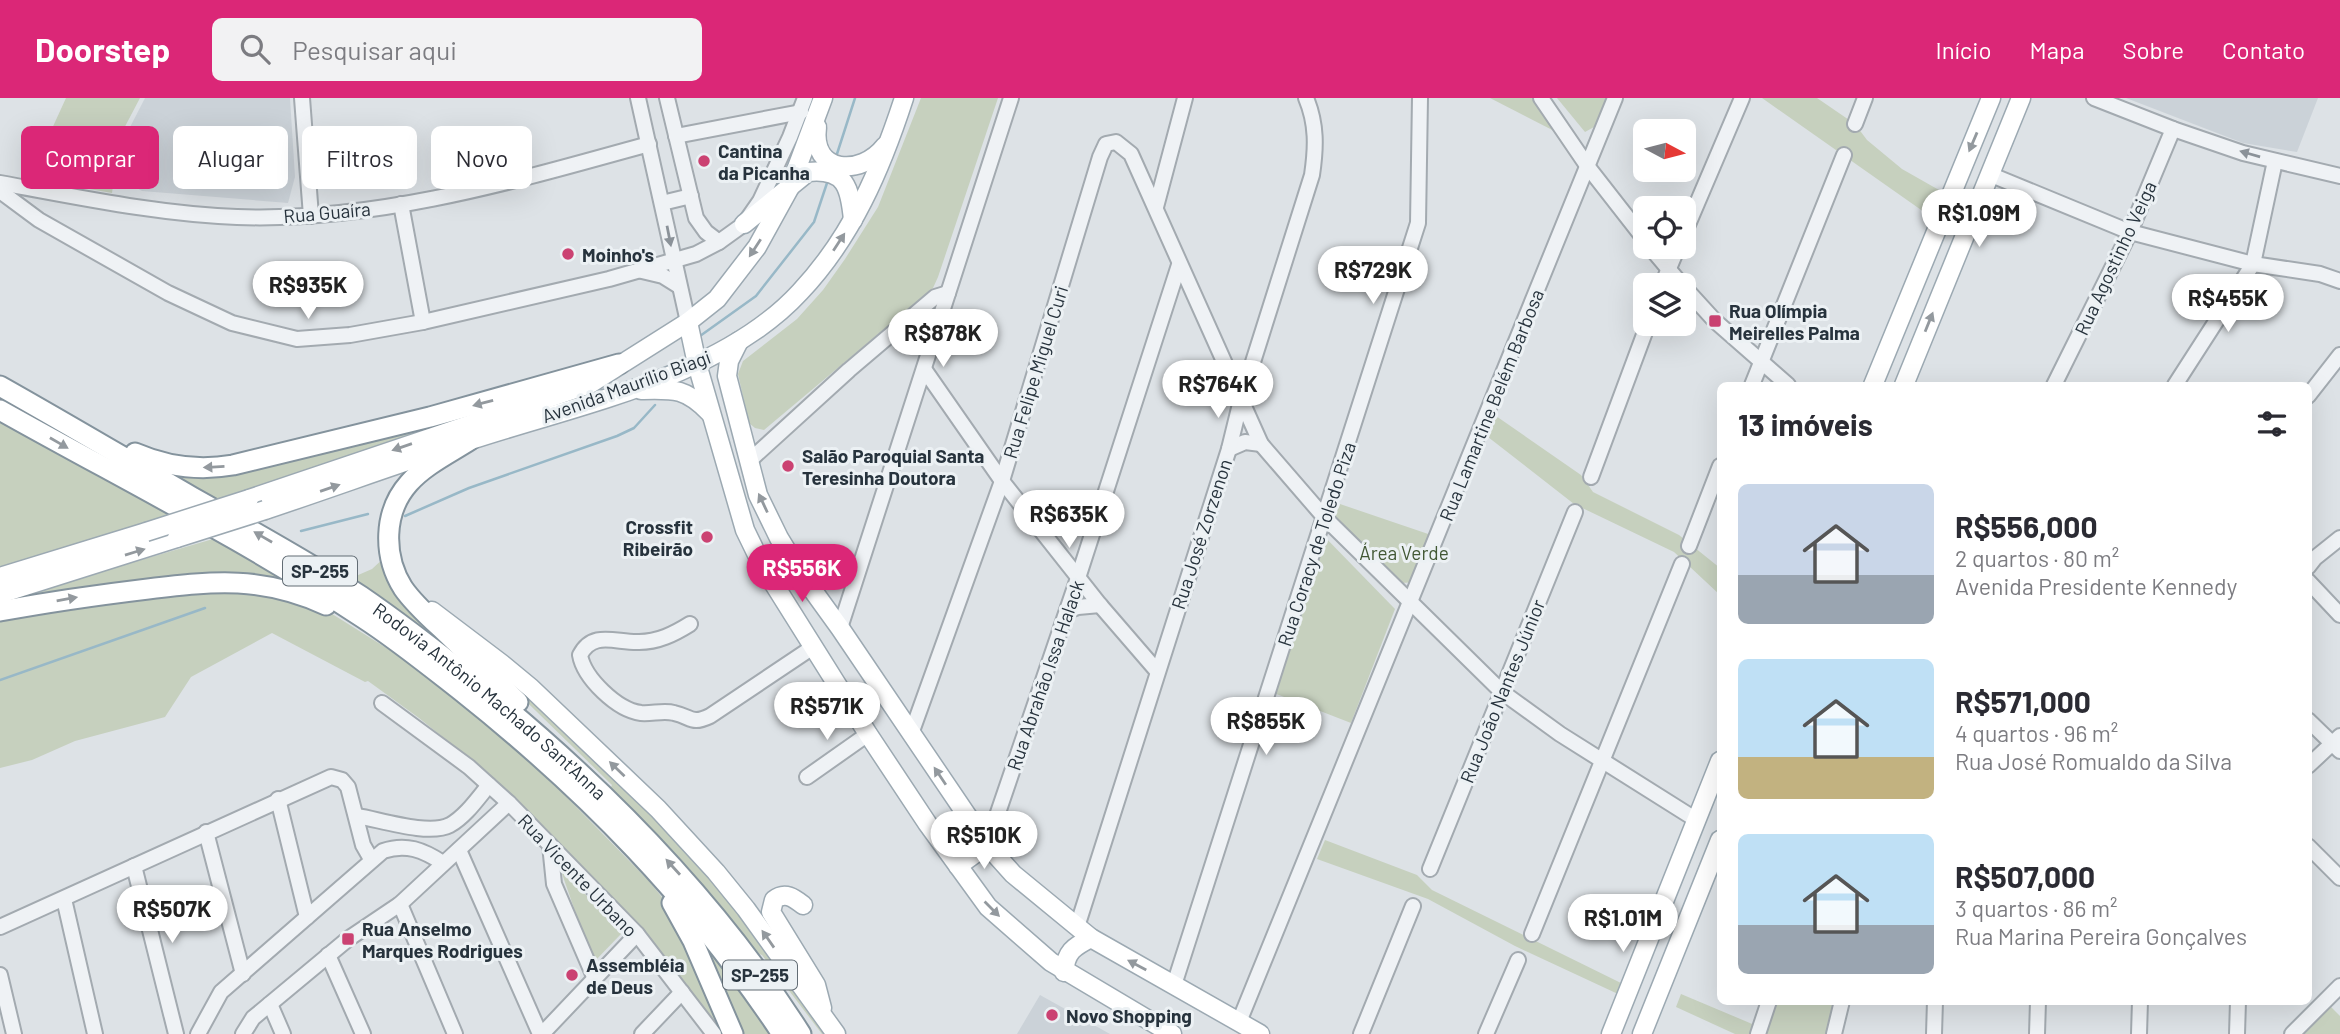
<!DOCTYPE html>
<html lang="pt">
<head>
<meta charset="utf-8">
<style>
	:root { --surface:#fff; --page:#f2f2f3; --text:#2b2b33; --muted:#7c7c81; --accent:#db2777 }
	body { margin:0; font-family:Barlow,sans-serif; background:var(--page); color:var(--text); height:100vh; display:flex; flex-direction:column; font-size:26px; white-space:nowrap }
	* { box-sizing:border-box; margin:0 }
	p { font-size:23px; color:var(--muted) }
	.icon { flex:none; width:38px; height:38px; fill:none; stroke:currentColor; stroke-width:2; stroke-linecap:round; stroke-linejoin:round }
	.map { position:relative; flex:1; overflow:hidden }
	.drawer { position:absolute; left:1717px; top:284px; width:595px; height:623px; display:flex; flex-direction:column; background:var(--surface); border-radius:10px; box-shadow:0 7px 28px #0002 }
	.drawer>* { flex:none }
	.top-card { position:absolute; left:21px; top:28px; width:665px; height:63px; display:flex; gap:14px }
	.needle { width:46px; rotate:97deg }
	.fabs { position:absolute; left:1633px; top:21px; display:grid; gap:14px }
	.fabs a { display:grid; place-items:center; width:63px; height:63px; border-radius:10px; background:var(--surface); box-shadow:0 7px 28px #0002; font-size:35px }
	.price { position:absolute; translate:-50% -60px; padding:0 16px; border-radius:24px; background:#fff; color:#222; font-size:23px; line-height:46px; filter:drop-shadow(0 2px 4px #0008) }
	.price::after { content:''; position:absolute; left:50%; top:42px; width:21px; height:16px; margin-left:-10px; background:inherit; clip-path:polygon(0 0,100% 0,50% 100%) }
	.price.current { background:var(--accent); color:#fff }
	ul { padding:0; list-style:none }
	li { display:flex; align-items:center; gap:21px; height:175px; padding:0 21px }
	li span { display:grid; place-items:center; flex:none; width:196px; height:140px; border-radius:10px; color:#555 }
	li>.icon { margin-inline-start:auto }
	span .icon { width:84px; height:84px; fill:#fffc; stroke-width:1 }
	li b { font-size:30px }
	h2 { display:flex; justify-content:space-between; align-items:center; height:84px; padding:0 21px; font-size:30px }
	.pill { padding:0 24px; border-radius:10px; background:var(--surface); box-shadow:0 7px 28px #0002; font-size:24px; line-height:63px }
	.pill.current { background:var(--accent); color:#fff }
	header { display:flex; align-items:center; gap:42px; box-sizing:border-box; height:98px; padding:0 35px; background:var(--accent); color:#fff }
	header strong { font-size:33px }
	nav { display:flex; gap:38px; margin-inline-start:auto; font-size:24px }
	.search { width:490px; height:63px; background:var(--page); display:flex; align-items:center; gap:18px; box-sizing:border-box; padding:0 24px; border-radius:10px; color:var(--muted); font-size:26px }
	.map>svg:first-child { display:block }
	.built { fill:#cbd2d8 }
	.green { fill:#c6d0be }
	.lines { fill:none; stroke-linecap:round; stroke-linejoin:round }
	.stream { stroke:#98b8c7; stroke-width:2.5 }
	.minor-casing { stroke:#a3aab0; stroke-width:18 }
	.major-casing { stroke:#9ca9b2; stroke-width:21 }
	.highway-casing { stroke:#84939d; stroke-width:23 }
	.minor { stroke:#eff2f5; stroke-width:14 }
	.major { stroke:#fff; stroke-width:18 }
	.highway { stroke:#fff; stroke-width:19 }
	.major-bridge-casing { stroke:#9ca9b2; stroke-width:21; stroke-linecap:butt }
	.major-bridge { stroke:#fff; stroke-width:18 }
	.oneway { fill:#93999e }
	.oneway2 { fill:#8b9299 }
	.poi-dot { fill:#cb4272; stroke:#ecf1f4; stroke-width:2.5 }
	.labels { text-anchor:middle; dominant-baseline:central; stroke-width:6; stroke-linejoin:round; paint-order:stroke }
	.shield { fill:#ecf1f4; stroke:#626c74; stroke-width:2 }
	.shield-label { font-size:18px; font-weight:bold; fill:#27333d }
	.poi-label { font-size:19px; font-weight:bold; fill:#27333d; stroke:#ecf1f4; text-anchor:start }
	.street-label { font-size:19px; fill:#27333d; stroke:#ecf1f4 }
	.park-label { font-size:19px; fill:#425834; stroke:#ecf1f4 }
</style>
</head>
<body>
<header>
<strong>Doorstep</strong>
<div class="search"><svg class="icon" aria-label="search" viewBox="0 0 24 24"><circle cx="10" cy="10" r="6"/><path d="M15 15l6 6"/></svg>Pesquisar aqui</div>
<nav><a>Início</a><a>Mapa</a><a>Sobre</a><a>Contato</a></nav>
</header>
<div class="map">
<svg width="2340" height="936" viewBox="0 0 2340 936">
	<rect width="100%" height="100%" fill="#dde2e6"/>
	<!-- built -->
	<g class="built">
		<path d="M 145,0 L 290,0 L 295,79 L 288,105 L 142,93 L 120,80 L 126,37 Z"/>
		<path d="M 2126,0 L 2318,0 L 2297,54 L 2243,45 Z"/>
		<path d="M 1040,897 L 1110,936 L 1017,936 Z"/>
	</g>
	<!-- green -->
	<g class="green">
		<path d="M 66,0 L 140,0 L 120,38 L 112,95 L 33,81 L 50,35 Z"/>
		<path d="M 921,0 L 998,0 L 938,179 L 933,190 L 764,332 L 755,330 L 749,325 L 738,276 L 743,263 L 797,221 L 823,192 L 845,161 L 878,109 Z"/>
		<path d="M 1490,0 L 1540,0 L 1562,37 Z"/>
		<path d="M 1557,0 L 1606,0 L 1594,29 L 1585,34 Z"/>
		<path d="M 1762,0 L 1817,0 L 1855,26 L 1867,42 L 1902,71 L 1946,96 L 1934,121 Z"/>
		<path d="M 526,299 L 213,403 L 167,372 Z"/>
		<path d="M 1496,318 L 1581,377 L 1593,394 L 1679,437 L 1720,470 L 1720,497 L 1674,454 L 1574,406 L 1488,339 Z"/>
		<path d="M 0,322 L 171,416 L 143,425 L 144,427 L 0,470 Z"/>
		<path d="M 1340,406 L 1437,439 L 1419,484 L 1401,485 L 1338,425 L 1335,418 Z"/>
		<path d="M 1318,432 L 1395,511 L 1351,625 L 1269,593 Z"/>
		<path d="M 213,441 L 306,493 L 282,487 L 0,503 Z"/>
		<path d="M 385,459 L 483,578 L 410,521 L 349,481 L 372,471 Z"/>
		<path d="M 222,488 L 321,509 L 412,566 L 478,616 L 547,679 L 649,783 L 665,803 L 729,936 L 720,936 L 466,658 L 419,620 L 368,583 L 365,584 L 272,535 L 191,579 L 165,619 L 75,643 L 32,662 L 0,670 L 0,518 Z"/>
		<path d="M 501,575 L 564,628 L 686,749 L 834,936 L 822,936 L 762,857 L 756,855 L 679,761 L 610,691 L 612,687 L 499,577 Z"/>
		<path d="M 1325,742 L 1417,777 L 1432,792 L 1623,886 L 1618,896 L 1515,848 L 1428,801 L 1317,761 Z"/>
		<path d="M 559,767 L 621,836 L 593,865 Z"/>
		<path d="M 695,833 L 719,862 L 771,936 L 739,936 Z"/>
		<path d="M 1681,896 L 1757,928 L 1754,936 L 1735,936 L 1676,909 Z"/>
		<path d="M 1778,903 L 1843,903 L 1834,936 L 1762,936 Z"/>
		<path d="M 2330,908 L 2340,918 L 2340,936 L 2302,936 Z"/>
	</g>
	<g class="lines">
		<!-- stream -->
		<g class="stream">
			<path d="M 836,59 L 855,0"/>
			<path d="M 700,238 L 756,198 L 814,124 L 828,82"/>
			<path d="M 405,418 L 469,390 L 617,338 L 634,330 L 655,307"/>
			<path d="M 301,433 L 368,416"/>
			<path d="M 0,582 L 205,510"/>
		</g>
		<defs>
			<g id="minor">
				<path d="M 302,0 L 311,118"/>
				<path d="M 638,0 L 688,224"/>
				<path d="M 667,0 L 696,120 L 706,134 L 719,144"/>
				<path d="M 1541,0 L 1588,69 L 1645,142"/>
				<path d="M 2094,0 L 2173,31 L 2243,55 L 2340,78"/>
				<path d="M 1855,26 L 1865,0"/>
				<path d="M 676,38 L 801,14"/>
				<path d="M 1989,76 L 2130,134 L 2253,166 L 2320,176 L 2340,183"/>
				<path d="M 0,85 C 78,99 157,116 237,119 C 377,124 515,83 649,46"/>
				<path d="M 0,93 L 39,122 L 168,195 L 232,225 L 297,241 L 350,237 L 423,224 L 609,181 L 696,156 L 719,144 L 744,126 L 760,103 L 790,39 L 805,0"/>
				<path d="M 662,105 L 691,98"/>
				<path d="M 401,106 L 423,224"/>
				<path d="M 1156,109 L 1185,0"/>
				<path d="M 1684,136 L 1742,0"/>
				<path d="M 1650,149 L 1682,187"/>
				<path d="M 642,173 L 663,178 L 679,188"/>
				<path d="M 1662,187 L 1678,149"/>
				<path d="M 1684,189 L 1715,223 L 1788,287"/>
				<path d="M 924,271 L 1002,383 L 1100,507 L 1157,573"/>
				<path d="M 1752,287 L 1844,57"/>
				<path d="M 2054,287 L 2130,134 L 2173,31"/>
				<path d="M 2175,287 L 2253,166 L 2275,63"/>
				<path d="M 2308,298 L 2340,257"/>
				<path d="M 1229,351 L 1245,344 L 1261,346"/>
				<path d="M 749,363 L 849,272 L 935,199 L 948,195"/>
				<path d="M 1591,379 L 1648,226"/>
				<path d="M 1689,448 L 1720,368"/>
				<path d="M 2308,469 L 2315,460 L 2340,440"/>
				<path d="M 2308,483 L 2340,517"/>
				<path d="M 1067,513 L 1078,509 L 1100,507"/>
				<path d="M 690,526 C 674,536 658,544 639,544 C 616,545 593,532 580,557 C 584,580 617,612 641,615 C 652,616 664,612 674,615 C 692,619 691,627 710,618 L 813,549"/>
				<path d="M 840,530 L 1011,0"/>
				<path d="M 382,605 L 469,669 L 509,705 L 637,836 L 714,936"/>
				<path d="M 2308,622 L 2340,653"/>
				<path d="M 911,636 L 1002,383 L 1100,59 L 1106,46 L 1116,44 L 1131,56 L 1261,346 L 1325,420 L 1502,594 L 1560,636 L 1695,721"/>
				<path d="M 2308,668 L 2340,638"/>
				<path d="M 807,679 L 868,636"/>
				<path d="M 278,701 L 307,819"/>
				<path d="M 357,718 C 381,722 429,738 450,727 C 466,718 478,700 489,687"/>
				<path d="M 206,734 L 243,876"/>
				<path d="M 550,747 L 554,786 L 595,881"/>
				<path d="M 987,747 L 1078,480 L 1179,167"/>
				<path d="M 2308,748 L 2340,780"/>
				<path d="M 459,752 L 540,936"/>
				<path d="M 134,768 L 176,936"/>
				<path d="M 1430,771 L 1575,414"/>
				<path d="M 64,801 L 95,936"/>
				<path d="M 400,806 L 455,936"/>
				<path d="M 0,829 L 331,679 L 342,682 L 348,689 L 363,747 L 371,761"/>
				<path d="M 1077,829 L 1229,351 L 1241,302 L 1312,77 C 1316,50 1317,26 1306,0"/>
				<path d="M 1532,836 L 1682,466"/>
				<path d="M 328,857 L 363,936"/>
				<path d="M 0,877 L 14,936"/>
				<path d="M 1174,887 L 1418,125 L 1420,0"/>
				<path d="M 270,906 L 283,936"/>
				<path d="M 1239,924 L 1615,0"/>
				<path d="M 198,936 L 221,894 L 383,753 C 406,745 423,752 443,765"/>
				<path d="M 243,936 L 253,920 L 348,841 L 400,806 L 509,705"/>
				<path d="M 542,936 L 637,836"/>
				<path d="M 642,936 L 682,894"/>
				<path d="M 1361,936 L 1413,808"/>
				<path d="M 1486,936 L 1518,862"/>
				<path d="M 1758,936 L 1769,903"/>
				<path d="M 1834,936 L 1842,903"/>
				<path d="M 1934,936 L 1935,903"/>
				<path d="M 2037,936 L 2038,903"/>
				<path d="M 2139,936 L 2140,903"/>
				<path d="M 2237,936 L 2238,903"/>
				<path d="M 2292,936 L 2340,888"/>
			</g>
			<g id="major">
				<path d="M 817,29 C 811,76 861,79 885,48"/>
				<path d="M 744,126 L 808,74 C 846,70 850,90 853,122"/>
				<path d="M 688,224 L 697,266 L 745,432 L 762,467 L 868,636 L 927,725 L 988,809 L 1051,864 L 1172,936"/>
				<path d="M 739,243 L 729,263 L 727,278 L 758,397 L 779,440 L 801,476 L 840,530 L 987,747 L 1013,776 L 1091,840 L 1260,936"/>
				<path d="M 1873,287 L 1991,0"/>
				<path d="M 1904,287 L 2021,0"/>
				<path d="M 641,292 C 674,291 686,290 710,315"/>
				<path d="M 249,401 L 590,286 L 688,224 L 717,201 L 757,149 L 789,91 L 823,0"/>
				<path d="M 265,412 C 334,389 402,364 471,342 C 577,307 722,279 800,194 C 852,139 881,71 904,0"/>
				<path d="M 0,479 L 146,434"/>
				<path d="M 0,496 L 177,440"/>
				<path d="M 432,513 L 502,566 L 531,590 L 658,711 L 716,774 L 746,811 L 836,936"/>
				<path d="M 958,768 L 987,747"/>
				<path d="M 803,807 C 794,800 785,793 774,802 L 771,814 L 816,887 L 822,910"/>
				<path d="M 1064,874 C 1066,854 1073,849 1091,840"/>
				<path d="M 1611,936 L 1720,663"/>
				<path d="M 1642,936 L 1720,742"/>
			</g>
			<g id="highway">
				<path id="s1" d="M 0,288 C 64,324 128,362 192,399 C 249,431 306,462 361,498 C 399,524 435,552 471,581 C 597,682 714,799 801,936"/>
				<path d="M 0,312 C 121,380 247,443 363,520 C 397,542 429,568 461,593 C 587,693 693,802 782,936"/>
				<path d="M 470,342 C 450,355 425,367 409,385 C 383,414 383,458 403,490 C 414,506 430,520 444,533 C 469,557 493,580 518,604"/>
				<path d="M 135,355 C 167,369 199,373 233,367 L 430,319 L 619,266"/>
				<path d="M 0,513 C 49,504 98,497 148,491 C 215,483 262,478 326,507"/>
				<path d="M 672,805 L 693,843 L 733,936"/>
			</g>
		</defs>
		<!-- minor casing -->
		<use href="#minor" class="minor-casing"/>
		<!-- major casing -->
		<use href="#major" class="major-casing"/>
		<!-- highway casing -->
		<use href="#highway" class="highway-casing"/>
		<!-- minor -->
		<use href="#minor" class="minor"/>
		<!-- major -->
		<use href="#major" class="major"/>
		<!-- highway -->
		<use href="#highway" class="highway"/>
		<defs>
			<g id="major-bridge">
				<path d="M 146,434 L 249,401"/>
				<path d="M 177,440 L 265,412"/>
			</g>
		</defs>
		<!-- major-bridge casing -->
		<use href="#major-bridge" class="major-bridge-casing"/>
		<!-- major-bridge -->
		<use href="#major-bridge" class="major-bridge"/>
	</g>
	<!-- one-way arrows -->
	<defs><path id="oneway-solid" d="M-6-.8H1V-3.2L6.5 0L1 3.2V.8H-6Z" transform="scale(1.75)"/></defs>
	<g class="oneway">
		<use href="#oneway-solid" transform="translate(1973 44) rotate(113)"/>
		<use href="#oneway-solid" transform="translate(839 144) rotate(-57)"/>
		<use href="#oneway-solid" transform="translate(755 150) rotate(123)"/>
		<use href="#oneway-solid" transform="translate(1929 224) rotate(-68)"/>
		<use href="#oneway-solid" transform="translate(483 305) rotate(165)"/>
		<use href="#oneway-solid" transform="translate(59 345) rotate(30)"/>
		<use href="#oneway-solid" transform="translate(402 349) rotate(161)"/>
		<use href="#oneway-solid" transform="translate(214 369) rotate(177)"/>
		<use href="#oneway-solid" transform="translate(330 390) rotate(-19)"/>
		<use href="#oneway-solid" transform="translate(763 405) rotate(-115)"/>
		<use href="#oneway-solid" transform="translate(263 439) rotate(-150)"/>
		<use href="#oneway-solid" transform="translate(135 454) rotate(-17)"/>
		<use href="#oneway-solid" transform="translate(67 501) rotate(-10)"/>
		<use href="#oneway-solid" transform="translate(617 671) rotate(-136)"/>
		<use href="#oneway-solid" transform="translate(940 678) rotate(-124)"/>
		<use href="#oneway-solid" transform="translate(673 769) rotate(-132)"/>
		<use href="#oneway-solid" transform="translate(992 811) rotate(45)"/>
		<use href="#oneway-solid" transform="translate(768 841) rotate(-125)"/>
		<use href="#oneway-solid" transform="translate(1137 867) rotate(-152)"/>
	</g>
	<g class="oneway2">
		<use href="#oneway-solid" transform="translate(2250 56) rotate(-164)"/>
		<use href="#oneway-solid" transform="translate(669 138) rotate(79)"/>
	</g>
	<!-- markers -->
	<g class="poi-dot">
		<circle cx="704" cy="63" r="7"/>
		<circle cx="568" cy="156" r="7"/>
		<rect x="1708" y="216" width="14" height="14" rx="3.5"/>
		<circle cx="788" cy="368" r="7"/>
		<circle cx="707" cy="439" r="7"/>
		<rect x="341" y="834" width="14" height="14" rx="3.5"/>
		<circle cx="572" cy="877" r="7"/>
		<circle cx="1052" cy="917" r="7"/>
	</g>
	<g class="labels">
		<!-- shield labels -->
		<g class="shield">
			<rect x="283" y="458.5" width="74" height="29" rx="5"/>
			<rect x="723" y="862.5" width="74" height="29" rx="5"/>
		</g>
		<g class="shield-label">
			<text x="320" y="473">SP-255</text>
			<text x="760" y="877">SP-255</text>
		</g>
		<!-- poi labels -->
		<g class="poi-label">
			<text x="718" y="52">Cantina<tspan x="718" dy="22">da Picanha</tspan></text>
			<text x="582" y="156">Moinho's</text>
			<text x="1729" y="212">Rua Olímpia<tspan x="1729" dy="22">Meirelles Palma</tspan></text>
			<text x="802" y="357">Salão Paroquial Santa<tspan x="802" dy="22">Teresinha Doutora</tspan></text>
			<text x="693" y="428" text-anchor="end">Crossfit<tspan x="693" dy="22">Ribeirão</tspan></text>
			<text x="362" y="830">Rua Anselmo<tspan x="362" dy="22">Marques Rodrigues</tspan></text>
			<text x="586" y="866">Assembléia<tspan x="586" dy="22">de Deus</tspan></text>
			<text x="1066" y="917">Novo Shopping</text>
		</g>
		<!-- street labels -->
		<g class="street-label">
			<text transform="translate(327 114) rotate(-5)">Rua Guaíra</text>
			<text transform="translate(2115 160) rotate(-65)">Rua Agostinho Veiga</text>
			<text transform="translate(1035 274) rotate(-73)">Rua Felipe Miguel Curi</text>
			<text transform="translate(626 288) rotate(-20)">Avenida Maurílio Biagi</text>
			<text transform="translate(1491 307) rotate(-68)">Rua Lamartine Belém Barbosa</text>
			<text transform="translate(1201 436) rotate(-72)">Rua José Zorzenon</text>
			<text transform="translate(1316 446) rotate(-72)">Rua Coracy de Toledo Piza</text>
			<text transform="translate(1045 577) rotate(-71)">Rua Abrahão Issa Halack</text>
			<text transform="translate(1502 593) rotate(-68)">Rua João Nantes Júnior</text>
			<text stroke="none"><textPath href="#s1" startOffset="584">Rodovia Antônio Machado Sant'Anna</textPath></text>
			<text transform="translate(578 777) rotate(46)">Rua Vicente Urbano</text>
		</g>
		<!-- park labels -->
		<g class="park-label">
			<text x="1404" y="454">Área Verde</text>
		</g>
	</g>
</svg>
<div class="fabs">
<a><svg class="needle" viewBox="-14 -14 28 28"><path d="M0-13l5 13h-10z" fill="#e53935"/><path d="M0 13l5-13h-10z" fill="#7c7c81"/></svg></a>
<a><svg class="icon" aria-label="locate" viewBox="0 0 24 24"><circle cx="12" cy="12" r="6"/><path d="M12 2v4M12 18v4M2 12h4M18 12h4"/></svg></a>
<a><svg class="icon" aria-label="layers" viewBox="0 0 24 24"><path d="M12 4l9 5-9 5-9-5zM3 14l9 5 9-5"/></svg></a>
</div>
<b class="price" style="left:1979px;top:151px">R$1.09M</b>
<b class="price" style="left:1373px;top:208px">R$729K</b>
<b class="price" style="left:308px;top:223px">R$935K</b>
<b class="price" style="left:2228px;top:236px">R$455K</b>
<b class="price" style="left:943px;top:271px">R$878K</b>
<b class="price" style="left:1218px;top:322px">R$764K</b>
<b class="price" style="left:1069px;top:452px">R$635K</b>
<b class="price current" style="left:802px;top:506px">R$556K</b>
<b class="price" style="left:827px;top:644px">R$571K</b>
<b class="price" style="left:1266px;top:659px">R$855K</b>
<b class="price" style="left:984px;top:773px">R$510K</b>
<b class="price" style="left:172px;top:847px">R$507K</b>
<b class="price" style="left:1623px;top:856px">R$1.01M</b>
<div class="top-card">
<a class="pill current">Comprar</a>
<a class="pill">Alugar</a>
<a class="pill">Filtros</a>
<a class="pill">Novo</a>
</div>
<section class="drawer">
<h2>13 imóveis<svg class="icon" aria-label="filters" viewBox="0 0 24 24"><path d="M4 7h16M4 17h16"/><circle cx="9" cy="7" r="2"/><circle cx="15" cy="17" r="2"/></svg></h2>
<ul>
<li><span style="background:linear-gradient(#c9d6e8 65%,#9aa5b1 0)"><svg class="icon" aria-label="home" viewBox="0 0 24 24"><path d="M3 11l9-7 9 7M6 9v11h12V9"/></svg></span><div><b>R$556,000</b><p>2 quartos · 80 m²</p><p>Avenida Presidente Kennedy</p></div></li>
<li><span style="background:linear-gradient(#bfe0f5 70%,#c2b280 0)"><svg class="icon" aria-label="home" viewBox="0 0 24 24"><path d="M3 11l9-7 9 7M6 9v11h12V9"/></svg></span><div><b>R$571,000</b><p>4 quartos · 96 m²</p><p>Rua José Romualdo da Silva</p></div></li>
<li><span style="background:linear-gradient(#bfe0f5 65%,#9aa5b1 0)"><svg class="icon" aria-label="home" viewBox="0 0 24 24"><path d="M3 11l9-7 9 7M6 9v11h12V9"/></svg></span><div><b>R$507,000</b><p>3 quartos · 86 m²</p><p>Rua Marina Pereira Gonçalves</p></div></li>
</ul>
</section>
</div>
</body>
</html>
